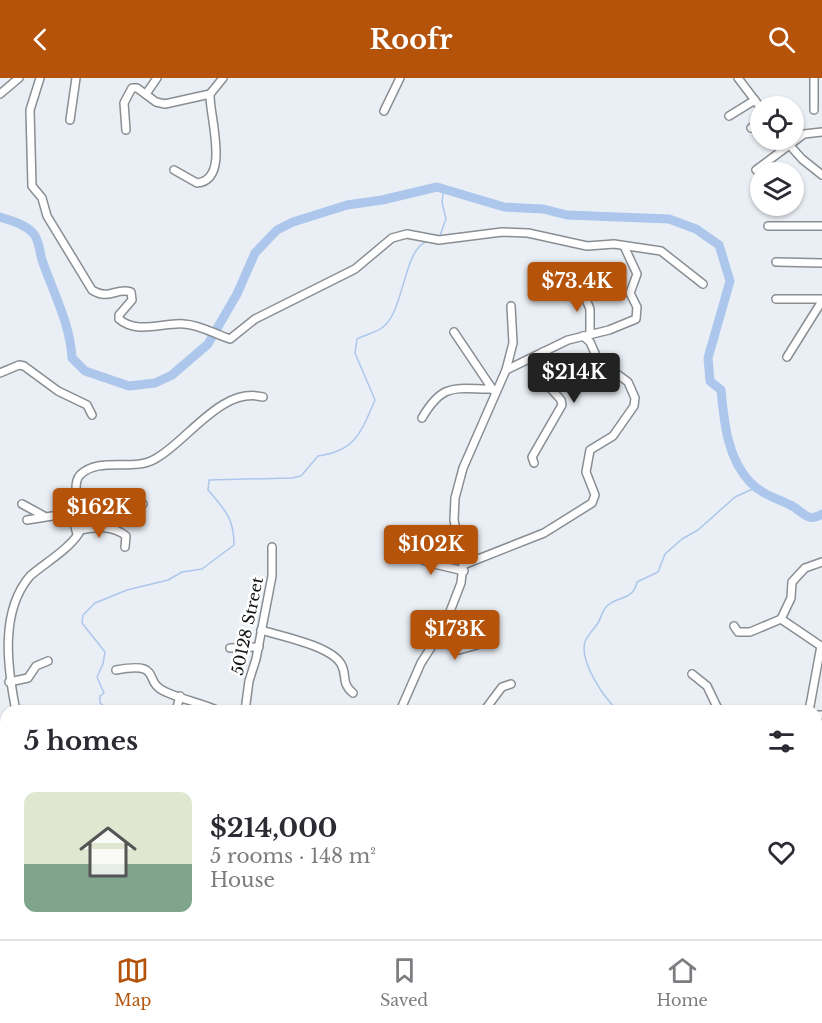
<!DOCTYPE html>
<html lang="en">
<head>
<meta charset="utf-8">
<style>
	:root { --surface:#fff; --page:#f2f2f3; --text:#2b2b33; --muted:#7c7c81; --line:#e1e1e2; --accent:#b45309 }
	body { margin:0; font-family:"Libre Baskerville",serif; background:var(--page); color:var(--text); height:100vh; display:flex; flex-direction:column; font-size:22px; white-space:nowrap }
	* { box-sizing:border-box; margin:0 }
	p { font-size:20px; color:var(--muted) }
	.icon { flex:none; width:33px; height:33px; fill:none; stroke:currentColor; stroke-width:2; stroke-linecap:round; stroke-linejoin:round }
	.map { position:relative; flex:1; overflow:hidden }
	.side { position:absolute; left:0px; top:627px; width:822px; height:234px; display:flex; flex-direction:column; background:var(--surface); border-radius:18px 18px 0 0; box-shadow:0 2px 4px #0004 }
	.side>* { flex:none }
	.buttons { position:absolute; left:750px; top:18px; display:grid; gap:12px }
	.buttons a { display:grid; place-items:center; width:54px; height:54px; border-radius:50%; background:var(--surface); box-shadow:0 2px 4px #0004; font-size:30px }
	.price { position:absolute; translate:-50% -51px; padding:0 14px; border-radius:6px; background:var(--accent); color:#fff; font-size:20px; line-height:39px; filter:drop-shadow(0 2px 3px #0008) }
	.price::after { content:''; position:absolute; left:50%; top:36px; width:18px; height:14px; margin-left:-9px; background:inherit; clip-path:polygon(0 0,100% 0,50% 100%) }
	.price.active { background:#222; color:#fff }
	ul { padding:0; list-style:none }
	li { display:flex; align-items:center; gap:18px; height:150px; padding:0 24px }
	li+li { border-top:2px solid var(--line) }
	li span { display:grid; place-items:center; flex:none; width:168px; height:120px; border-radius:12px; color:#555 }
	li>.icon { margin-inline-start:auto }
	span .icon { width:72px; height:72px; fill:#fffc; stroke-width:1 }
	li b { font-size:26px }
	h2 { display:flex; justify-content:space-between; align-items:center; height:72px; padding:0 24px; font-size:26px }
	header { display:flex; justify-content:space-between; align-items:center; height:78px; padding:0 24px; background:var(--accent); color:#fff; font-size:27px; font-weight:700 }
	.dock { display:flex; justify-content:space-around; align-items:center; height:84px; border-top:2px solid var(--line); background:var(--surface); font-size:16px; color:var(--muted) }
	.dock a { display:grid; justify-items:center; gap:3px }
	.dock .active { color:var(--accent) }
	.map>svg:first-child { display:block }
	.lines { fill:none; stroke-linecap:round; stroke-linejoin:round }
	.stream { stroke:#acc6ec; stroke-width:1.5 }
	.river { stroke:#acc6ec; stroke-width:9 }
	.minor-casing { stroke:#898e93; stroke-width:10 }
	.minor { stroke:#fff; stroke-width:7 }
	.labels { text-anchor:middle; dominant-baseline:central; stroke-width:5; stroke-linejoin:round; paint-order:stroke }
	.street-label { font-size:16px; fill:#101213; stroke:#fff }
</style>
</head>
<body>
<header><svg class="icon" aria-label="back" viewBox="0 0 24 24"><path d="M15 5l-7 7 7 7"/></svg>Roofr<svg class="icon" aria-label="search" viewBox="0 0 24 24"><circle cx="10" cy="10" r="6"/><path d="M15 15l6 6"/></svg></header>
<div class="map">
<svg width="822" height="861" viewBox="0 0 822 861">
	<rect width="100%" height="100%" fill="#eaeff5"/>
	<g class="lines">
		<!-- stream -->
		<g class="stream">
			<path d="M 439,160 L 446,141 L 442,124 L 444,109"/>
			<path d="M 110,633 L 100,625 L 100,618 L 104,615 L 97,599 L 103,586 L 105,574 L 82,545 L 83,537 L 95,525 L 127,512 L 168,502 L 182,494 L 202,491 L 234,467 C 234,440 225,432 208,412 L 209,402 L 292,400 L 301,398 L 318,378 C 356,373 361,354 375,322 L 355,275 L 357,261 C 365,257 377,254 383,249 C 405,232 403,170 428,163"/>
			<path d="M 619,633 C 604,621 579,583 585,564 C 588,556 594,551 598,545 C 601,540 602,533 607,528 C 619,517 633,523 637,504 L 658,494 L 665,476 L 682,461 L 698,452 L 735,419 L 757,409"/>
			<path d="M 158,855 L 158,861"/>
			<path d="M 580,861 L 586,855"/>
		</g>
		<!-- river -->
		<path class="river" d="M 0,139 C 11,143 25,146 33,155 C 40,163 39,173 42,182 C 53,214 70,245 72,280 L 85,293 L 129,308 L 155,305 L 172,297 L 208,266 L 237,216 L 255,175 L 277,152 L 293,144 L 347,127 L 382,122 L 437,109 L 504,129 L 543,131 L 567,137 L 669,141 L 696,151 L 719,167 L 730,203 L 708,280 L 710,303 L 721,312 C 724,343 727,380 750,404 C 761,416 776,420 790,427 C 802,432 807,446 822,436"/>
		<defs>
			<g id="minor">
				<path d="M 40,0 L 30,32 L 32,108 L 42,120 L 47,138 L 92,212 C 109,223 116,209 131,214 L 132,222 L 119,237 L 119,241 C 137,257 164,244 184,246 C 200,247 215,256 230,261 L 255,241 L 355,191 L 392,160 L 407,156 L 439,162 L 502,154 L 528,155 L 587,168 L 614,166 L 661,173 L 703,206"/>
				<path d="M 738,0 L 760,29"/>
				<path d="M 0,16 L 19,0"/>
				<path d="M 146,16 L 157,0"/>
				<path d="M 814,32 L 814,0"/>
				<path d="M 384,33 L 400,0"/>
				<path d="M 729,38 L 755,22"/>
				<path d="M 70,42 L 76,0"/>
				<path d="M 751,50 L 760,43"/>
				<path d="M 126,52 L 124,25 L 132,10 L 137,10 L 156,24 L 165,26 L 210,16 L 223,0"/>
				<path d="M 785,62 L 802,81 L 822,97"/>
				<path d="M 174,92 L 197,105 C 231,102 209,38 210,16"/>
				<path d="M 756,92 L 804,56 L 822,54"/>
				<path d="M 768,148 L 822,148"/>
				<path d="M 776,184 L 822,185"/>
				<path d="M 580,207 L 590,231 L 590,257"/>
				<path d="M 776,221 L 822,221"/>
				<path d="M 454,254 L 493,312"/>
				<path d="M 787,279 L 822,223"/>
				<path d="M 506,292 L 513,265 L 511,228"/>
				<path d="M 0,295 L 19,287 L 24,288 L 58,313 L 87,327 L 92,337"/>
				<path d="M 422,340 C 443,304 454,311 493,311"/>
				<path d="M 534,385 L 532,379 L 562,327 L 561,322 L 552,312 L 551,291 L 543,274"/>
				<path d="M 22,426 L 44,438"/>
				<path d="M 79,429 L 117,419 L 143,426"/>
				<path d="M 27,442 L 65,436 L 74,445 L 77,456"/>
				<path d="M 80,452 C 95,449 113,447 126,458 L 125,469"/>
				<path d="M 407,476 L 434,486 L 464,493"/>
				<path d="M 463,487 L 544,455 L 592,425 L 595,417 L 586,394 L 590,372 L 613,358 L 634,328 L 635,320 L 628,304 L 598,282 L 590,264 L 583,258"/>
				<path d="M 734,548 L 738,554 L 750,554 L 781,541"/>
				<path d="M 261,552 C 281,558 331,568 341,586 C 348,598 340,604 353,615"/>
				<path d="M 437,560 L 459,572 L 477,567"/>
				<path d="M 230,570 L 259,569"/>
				<path d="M 116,592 C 165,583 141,604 166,614 C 183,622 202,625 219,633"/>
				<path d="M 692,596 L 707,608 L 719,633"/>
				<path d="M 9,604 L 28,600 L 36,588 L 48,583"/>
				<path d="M 16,633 C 7,588 0,533 30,498 C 45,485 68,472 79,455 C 82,440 70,407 80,397 C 99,378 133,394 155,381 C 187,364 221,308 263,319"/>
				<path d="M 176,633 L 180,618"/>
				<path d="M 245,633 L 249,603 L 256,581 L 272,498 L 272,469"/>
				<path d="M 400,633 L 421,585 L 444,549 L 461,505 L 463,487 L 454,442 L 455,420 L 463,390 L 506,292 L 568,262 L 609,252 L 636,241 L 637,229 L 630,215 L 637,196 L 624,168"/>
				<path d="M 484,633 L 502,609 L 511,606"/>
				<path d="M 809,633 L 821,568 L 781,541 L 791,520 L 792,504 L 805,490 L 822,484"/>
				<path d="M 816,637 L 822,637"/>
				<path d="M 0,740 L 6,724"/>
				<path d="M 816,816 L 822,784"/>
				<path d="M 0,817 L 6,822"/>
				<path d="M 816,834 L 822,838"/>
				<path d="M 69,855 L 79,861"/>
				<path d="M 271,861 L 274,855"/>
				<path d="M 414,861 L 415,855"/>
				<path d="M 623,861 L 630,855"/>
				<path d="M 710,861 L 715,855"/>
				<path d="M 807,861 L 809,855"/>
			</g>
		</defs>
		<!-- minor casing -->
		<use href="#minor" class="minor-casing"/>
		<!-- minor -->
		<use href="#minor" class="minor"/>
	</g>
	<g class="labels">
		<!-- street labels -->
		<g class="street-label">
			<text transform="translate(247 548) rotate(-78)">50128 Street</text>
		</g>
	</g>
</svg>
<div class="buttons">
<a><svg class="icon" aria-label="locate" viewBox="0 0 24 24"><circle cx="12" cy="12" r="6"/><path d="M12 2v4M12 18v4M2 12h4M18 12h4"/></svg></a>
<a><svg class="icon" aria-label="layers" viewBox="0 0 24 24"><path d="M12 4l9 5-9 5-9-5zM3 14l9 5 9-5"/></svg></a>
</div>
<b class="price" style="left:577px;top:235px">$73.4K</b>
<b class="price active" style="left:574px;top:326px">$214K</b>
<b class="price" style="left:99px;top:461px">$162K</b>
<b class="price" style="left:431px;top:498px">$102K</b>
<b class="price" style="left:455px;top:583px">$173K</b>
<section class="side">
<h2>5 homes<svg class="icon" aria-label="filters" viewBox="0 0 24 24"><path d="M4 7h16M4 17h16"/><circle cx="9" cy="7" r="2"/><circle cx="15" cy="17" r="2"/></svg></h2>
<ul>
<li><span style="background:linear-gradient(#dfe7d0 60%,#7fa58c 0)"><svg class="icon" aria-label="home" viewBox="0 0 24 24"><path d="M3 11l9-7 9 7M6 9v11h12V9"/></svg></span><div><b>$214,000</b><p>5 rooms · 148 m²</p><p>House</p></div><svg class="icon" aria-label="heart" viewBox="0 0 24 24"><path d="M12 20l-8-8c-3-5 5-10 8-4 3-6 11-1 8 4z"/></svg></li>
</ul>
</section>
</div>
<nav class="dock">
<a class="active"><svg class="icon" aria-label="map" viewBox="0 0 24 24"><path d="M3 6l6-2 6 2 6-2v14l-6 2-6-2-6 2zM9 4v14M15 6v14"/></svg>Map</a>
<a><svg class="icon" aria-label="saved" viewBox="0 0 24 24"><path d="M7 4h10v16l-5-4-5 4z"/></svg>Saved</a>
<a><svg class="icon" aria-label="home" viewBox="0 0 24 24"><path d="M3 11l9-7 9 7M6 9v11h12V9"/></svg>Home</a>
</nav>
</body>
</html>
